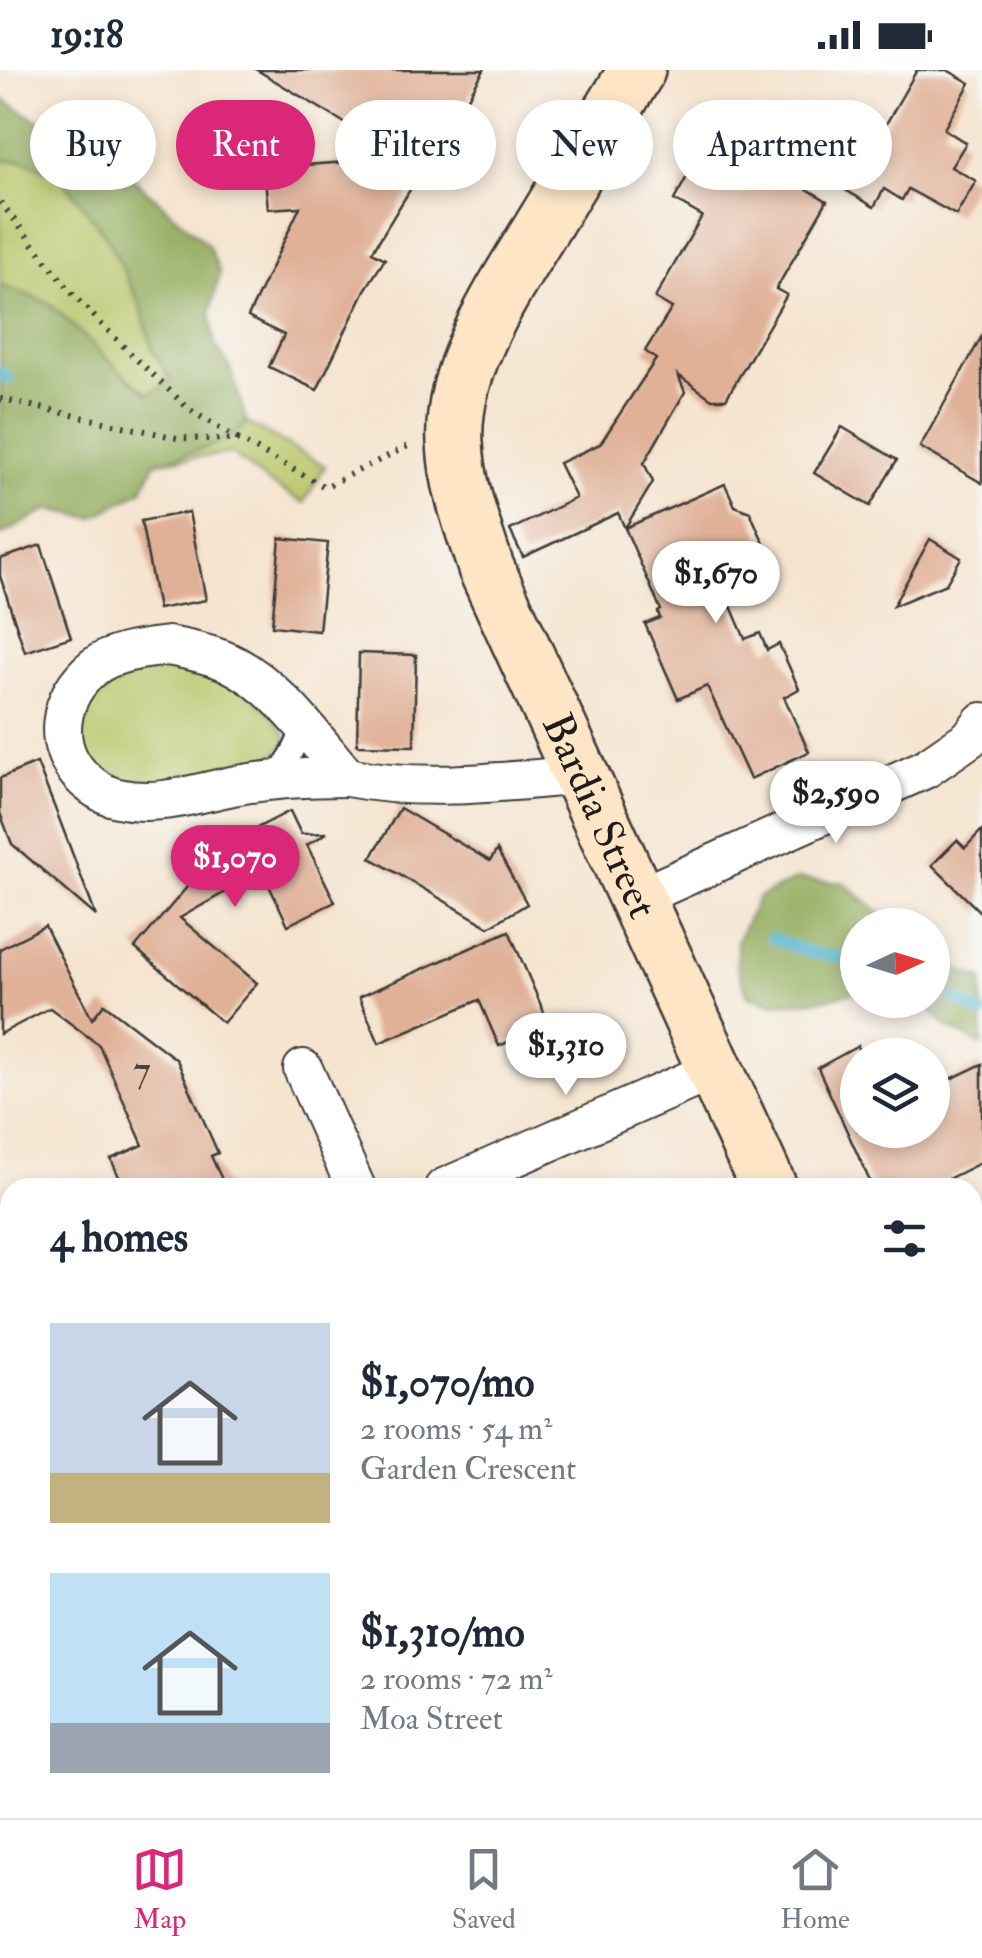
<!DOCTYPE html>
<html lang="en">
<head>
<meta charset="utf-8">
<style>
	:root { --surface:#fff; --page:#f2f2f3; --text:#1f2937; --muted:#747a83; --line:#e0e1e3; --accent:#db2777 }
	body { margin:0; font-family:"IM FELL Double Pica",serif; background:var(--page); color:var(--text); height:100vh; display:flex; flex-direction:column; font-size:38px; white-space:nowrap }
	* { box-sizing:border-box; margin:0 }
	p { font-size:32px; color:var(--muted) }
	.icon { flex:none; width:55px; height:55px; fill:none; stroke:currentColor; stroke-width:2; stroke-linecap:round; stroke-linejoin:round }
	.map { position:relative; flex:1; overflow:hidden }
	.details { position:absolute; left:0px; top:1108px; width:982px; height:642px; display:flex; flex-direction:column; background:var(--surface); border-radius:30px 30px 0 0; box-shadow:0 5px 15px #0003 }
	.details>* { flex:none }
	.top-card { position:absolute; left:30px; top:30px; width:922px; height:90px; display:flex; gap:20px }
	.needle { width:65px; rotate:86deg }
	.buttons { position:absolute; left:840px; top:838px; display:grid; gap:20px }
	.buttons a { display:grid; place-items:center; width:110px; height:110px; border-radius:50%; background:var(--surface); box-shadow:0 5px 15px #0003; font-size:50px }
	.price { position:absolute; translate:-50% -85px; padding:0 22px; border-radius:35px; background:#fff; color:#222; font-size:32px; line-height:65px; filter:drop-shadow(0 2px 5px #0008) }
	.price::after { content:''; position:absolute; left:50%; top:60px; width:30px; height:22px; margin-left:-15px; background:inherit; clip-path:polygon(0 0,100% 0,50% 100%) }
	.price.on { background:var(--accent); color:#fff }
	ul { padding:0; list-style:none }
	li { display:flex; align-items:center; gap:30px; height:250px; padding:0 50px }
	li span { display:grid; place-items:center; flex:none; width:280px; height:200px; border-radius:0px; color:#555 }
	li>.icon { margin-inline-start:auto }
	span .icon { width:120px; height:120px; fill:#fffc; stroke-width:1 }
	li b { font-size:42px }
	h2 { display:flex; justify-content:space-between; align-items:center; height:120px; padding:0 50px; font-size:42px }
	.pill { padding:0 35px; border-radius:45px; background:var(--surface); box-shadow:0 5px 15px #0003; font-size:35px; line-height:90px }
	.pill.on { background:var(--accent); color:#fff }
	.status { display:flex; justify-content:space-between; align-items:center; height:70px; padding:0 50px; background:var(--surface); direction:ltr }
	.status svg { height:28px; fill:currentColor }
	.tabs { display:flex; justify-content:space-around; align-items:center; height:140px; border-top:2px solid var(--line); background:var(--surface); font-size:28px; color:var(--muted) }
	.tabs a { display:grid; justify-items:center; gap:5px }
	.tabs .on { color:var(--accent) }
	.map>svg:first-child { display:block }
	.green { fill:#b8c567; stroke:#6a7042; stroke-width:2.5 }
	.forest { fill:#92aa5c; stroke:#57633c; stroke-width:2.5 }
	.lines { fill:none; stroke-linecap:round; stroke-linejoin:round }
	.stream { stroke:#4db4cc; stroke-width:12 }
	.building { fill:#e0b097 }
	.lane-casing { stroke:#3d3a37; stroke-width:25 }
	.street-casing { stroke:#3d3a37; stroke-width:42 }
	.secondary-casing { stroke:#3d3a37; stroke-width:60 }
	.path { stroke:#3d3a37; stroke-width:6; stroke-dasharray:2.5 8; stroke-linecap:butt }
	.lane { stroke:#fff; stroke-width:20 }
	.street { stroke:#fff; stroke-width:38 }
	.secondary { stroke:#fde5c5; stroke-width:55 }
	.labels { text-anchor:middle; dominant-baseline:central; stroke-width:9; stroke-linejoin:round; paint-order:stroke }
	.number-label { font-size:38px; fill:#4d413b }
	.street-label { font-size:42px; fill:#1c1c1c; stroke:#f6f6f2 }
</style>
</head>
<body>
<div class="status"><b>19:18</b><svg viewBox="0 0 49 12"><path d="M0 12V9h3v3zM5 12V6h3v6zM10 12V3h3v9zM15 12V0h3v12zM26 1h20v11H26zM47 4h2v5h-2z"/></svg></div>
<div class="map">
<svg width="982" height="1748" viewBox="0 0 982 1748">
	<rect width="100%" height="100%" fill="#f6f6f2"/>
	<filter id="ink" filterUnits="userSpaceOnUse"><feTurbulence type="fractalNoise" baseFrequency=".01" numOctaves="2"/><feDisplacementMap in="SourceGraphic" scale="20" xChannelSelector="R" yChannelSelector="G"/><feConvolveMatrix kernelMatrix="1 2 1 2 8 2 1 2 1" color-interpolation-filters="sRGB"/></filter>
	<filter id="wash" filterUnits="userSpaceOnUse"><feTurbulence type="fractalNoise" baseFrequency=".0048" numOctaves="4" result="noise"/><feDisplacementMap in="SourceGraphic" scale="40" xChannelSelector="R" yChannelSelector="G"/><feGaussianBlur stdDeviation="2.25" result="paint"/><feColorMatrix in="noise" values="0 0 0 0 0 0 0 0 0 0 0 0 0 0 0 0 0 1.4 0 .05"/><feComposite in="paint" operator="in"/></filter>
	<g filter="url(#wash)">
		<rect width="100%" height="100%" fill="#f5e4cf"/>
		<!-- green -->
		<g class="green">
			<path d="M 0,88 L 6,91 L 22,90 L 59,104 L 106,166 L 140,234 L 153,281 L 172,311 L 325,396 L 304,433 L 269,413 L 231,383 L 156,392 L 148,323 L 116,297 L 49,233 L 0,215 Z"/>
			<path d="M 138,593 C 155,594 194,593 209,597 C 232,604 283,648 287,671 L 273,685 L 243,696 L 151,716 L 115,714 L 94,695 L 80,677 L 78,656 L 90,617 Z"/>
		</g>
		<!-- forest -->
		<g class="forest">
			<path d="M 0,28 L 125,101 L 208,175 L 220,203 L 210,243 L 215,275 L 230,298 L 247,353 C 230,375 183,384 156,392 L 142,420 L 93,448 L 49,439 L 0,466 L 0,215 L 49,233 L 116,297 L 148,324 L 171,311 L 153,281 L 140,234 L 106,166 L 59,104 L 22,90 L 6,91 L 0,88 Z"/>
			<path d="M 797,809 L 844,813 L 895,855 L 858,855 L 857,921 L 820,930 L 774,933 L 748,926 L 737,897 L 737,871 L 758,828 Z"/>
			<path d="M 933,890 L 982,909 L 982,976 L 943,954 L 922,930 L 932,930 Z"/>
		</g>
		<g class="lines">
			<!-- stream -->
			<g class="stream">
				<path d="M 0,302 L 8,309"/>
				<path d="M 772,868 L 808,882 L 858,891"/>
				<path d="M 932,914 L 982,944"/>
			</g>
		</g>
		<g id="blocks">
			<!-- building -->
			<g class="building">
				<path d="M 257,0 L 484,0 L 425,102 L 422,100 L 372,182 L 385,189 L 365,220 L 317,320 L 269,297 L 284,265 L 248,247 L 300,137 L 268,139 L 264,98 L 403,88 Z"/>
				<path d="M 917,0 L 947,0 L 970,13 L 944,59 L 966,73 L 951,97 L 976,111 L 956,145 L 908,119 L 902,130 L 884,119 L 874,137 L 839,116 L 861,77 L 870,82 Z"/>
				<path d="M 747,83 L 827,131 L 776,219 L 787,225 L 726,329 L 712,329 L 678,305 L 685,322 L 644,393 L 653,412 L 625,458 L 618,443 L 523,487 L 510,460 L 576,428 L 559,393 L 600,374 L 656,289 L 645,281 L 672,238 L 655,228 L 702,146 L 674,130 L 693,96 L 728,116 Z"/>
				<path d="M 982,266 L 982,413 L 920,377 Z"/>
				<path d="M 842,357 L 897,390 L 870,436 L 814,403 Z"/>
				<path d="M 725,414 L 735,436 L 750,442 L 765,476 L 715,499 L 745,569 L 760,563 L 767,580 L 779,574 L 799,619 L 784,627 L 809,682 L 750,709 L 707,616 L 678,629 L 645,554 L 660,548 L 658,542 L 661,540 L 625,458 Z"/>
				<path d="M 189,442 L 206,530 L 158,539 L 141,451 Z"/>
				<path d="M 280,468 L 328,473 L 319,561 L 272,556 Z"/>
				<path d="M 930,469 L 961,488 L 946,514 L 893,536 Z"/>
				<path d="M 41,475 L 71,567 L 25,582 L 0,506 L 0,489 Z"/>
				<path d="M 359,583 L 416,585 L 414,676 L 357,675 Z"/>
				<path d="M 37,693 L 60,751 L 96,846 L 12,774 L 0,743 L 0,708 Z"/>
				<path d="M 400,738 L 490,791 L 497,780 L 527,834 L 489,857 L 371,788 Z"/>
				<path d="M 290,741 L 301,764 L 327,763 L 307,775 L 335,832 L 288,855 L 262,801 L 180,848 L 257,913 L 223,953 L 135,878 L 204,797 L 198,787 L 238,767 L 253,767 L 253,760 Z"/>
				<path d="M 982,760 L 982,844 L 932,795 L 957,770 L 965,778 Z"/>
				<path d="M 45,856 L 92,949 L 104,934 L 177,990 L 218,1083 L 211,1086 L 226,1118 L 124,1118 L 111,1089 L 143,1075 L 99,975 L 50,938 L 0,964 L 0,879 Z"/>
				<path d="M 509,861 L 549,954 L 499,976 L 479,930 L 379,973 L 359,927 Z"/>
				<path d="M 858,976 L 858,1060 L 932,1060 L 932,1018 L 982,994 L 982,1092 L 930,1118 L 873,1118 L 818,998 Z"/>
			</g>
		</g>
	</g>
	<g filter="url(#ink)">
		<use href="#blocks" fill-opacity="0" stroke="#3d3a37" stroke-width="2.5"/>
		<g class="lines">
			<defs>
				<path id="lane" d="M 272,708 C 288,692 297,677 302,655"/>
				<g id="street">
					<path d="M 168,576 C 188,580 210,584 228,592 C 277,615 313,667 347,707 C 308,707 270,709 232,716 C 193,724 158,737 118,728 C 106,726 94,718 85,710 C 49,677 58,626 94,597 C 113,582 144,579 168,576 Z"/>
					<path d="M 347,707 C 424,722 503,712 581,705"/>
					<path d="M 635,829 L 925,699 L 970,668 L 982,652"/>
					<path d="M 303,999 L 356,1118"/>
					<path d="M 444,1118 L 714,1000"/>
					<path d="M 0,1599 L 10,1621"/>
					<path d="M 64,1740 L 68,1748"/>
				</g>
				<g id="secondary">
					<path id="s1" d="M 637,0 C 608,48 579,96 550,144 C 511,209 450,294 455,373 C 457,417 473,457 486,498 L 769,1118"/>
					<path d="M 972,1556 L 982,1576"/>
				</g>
			</defs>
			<!-- lane casing -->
			<use href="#lane" class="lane-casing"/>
			<!-- street casing -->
			<use href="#street" class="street-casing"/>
			<!-- secondary casing -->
			<use href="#secondary" class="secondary-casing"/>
			<!-- path -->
			<g class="path">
				<path d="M 0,132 L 76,228 L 132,285 L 190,340 L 238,369"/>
				<path d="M 0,329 L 177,368 L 239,370 L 325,417 L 408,376"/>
			</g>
			<!-- lane -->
			<use href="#lane" class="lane"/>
			<!-- street -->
			<use href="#street" class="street"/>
			<!-- secondary -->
			<use href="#secondary" class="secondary"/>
		</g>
	</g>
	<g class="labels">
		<!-- number labels -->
		<g class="number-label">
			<text x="142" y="1000">7</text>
		</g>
		<!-- street labels -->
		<g class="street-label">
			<text stroke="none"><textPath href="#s1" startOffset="822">Bardia Street</textPath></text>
		</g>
	</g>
</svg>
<div class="buttons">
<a><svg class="needle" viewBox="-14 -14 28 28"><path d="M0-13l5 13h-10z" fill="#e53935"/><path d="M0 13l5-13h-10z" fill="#747a83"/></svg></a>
<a><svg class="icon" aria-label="layers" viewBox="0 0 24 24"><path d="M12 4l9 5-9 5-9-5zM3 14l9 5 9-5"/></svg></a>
</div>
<b class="price" style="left:716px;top:556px">$1,670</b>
<b class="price" style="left:836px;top:776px">$2,590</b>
<b class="price on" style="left:235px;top:840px">$1,070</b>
<b class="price" style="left:566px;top:1028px">$1,310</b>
<div class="top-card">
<a class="pill">Buy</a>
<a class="pill on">Rent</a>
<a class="pill">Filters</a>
<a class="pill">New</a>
<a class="pill">Apartment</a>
</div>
<section class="details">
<h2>4 homes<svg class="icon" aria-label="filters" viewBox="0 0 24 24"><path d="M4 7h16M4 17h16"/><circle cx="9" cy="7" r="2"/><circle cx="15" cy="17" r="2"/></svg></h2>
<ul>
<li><span style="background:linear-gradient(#c9d6e8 75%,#c2b280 0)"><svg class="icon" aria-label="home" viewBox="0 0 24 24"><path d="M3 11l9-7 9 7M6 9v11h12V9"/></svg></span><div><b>$1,070/mo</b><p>2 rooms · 54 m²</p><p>Garden Crescent</p></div></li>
<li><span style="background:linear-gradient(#bfe0f5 75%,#9aa5b1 0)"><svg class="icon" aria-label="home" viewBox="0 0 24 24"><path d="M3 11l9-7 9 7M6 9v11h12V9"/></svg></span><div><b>$1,310/mo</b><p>2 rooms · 72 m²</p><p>Moa Street</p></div></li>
</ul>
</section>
</div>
<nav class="tabs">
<a class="on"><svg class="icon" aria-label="map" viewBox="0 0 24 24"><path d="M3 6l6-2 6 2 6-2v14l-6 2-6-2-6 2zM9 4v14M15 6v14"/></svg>Map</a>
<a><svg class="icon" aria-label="saved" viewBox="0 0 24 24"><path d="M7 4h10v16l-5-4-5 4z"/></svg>Saved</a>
<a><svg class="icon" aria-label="home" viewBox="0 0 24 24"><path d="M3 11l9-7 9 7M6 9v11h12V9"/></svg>Home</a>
</nav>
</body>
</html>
